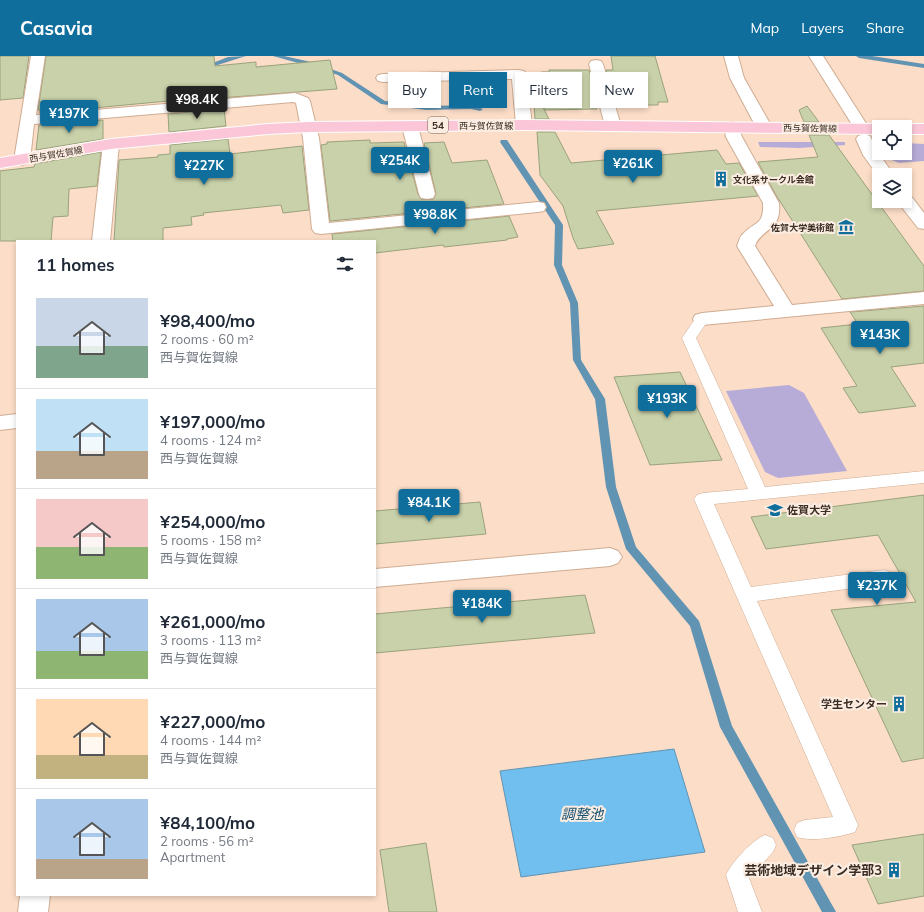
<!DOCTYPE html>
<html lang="en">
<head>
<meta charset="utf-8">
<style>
	:root { --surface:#fff; --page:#f2f2f3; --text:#1f2937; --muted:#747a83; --line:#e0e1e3; --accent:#0f6e9c }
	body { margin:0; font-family:Mulish,"Noto Sans JP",sans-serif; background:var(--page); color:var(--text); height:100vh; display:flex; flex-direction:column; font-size:15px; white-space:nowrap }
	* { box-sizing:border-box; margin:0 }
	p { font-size:13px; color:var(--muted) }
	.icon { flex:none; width:22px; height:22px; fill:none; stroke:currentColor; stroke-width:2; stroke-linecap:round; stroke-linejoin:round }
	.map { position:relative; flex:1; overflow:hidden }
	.panel { position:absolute; left:16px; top:184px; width:360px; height:656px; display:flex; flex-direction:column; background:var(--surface); border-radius:0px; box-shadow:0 2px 6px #0003 }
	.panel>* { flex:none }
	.banner { position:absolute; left:388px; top:16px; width:380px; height:36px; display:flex; gap:8px }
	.fabs { position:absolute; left:872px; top:64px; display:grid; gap:8px }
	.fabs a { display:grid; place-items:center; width:40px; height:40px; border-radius:0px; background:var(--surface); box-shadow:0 2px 6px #0003; font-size:20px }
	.price { position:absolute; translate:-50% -34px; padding:0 9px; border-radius:4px; background:var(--accent); color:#fff; font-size:13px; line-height:26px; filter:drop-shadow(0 1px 2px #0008) }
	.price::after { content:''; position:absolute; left:50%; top:24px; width:12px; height:9px; margin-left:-6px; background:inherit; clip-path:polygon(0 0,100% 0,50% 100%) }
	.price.selected { background:#222; color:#fff }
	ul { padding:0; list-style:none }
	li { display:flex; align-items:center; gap:12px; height:100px; padding:0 20px }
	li+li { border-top:1px solid var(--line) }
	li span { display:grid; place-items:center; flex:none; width:112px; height:80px; border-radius:0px; color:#555 }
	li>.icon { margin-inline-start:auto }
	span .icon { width:48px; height:48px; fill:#fffc; stroke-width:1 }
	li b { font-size:17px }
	h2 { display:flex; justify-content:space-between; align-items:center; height:48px; padding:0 20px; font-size:17px }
	.pill { padding:0 14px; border-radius:0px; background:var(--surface); box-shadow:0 2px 6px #0003; font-size:14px; line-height:36px }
	.pill.selected { background:var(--accent); color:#fff }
	header { display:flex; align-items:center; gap:24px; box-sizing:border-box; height:56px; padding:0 20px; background:var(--accent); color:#fff }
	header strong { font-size:19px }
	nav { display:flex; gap:22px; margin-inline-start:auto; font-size:14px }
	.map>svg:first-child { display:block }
	.green { fill:#b7abd7 }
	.water { fill:#71bfef; stroke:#6193b2 }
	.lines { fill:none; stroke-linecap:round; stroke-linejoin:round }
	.stream { fill:#6193b2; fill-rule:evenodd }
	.building { fill:#c9d1aa; stroke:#9aa27c }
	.service-casing { stroke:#cfac92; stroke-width:1 }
	.minor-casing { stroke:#cfac92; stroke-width:2 }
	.primary-casing { stroke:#fff; stroke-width:2 }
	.service { fill:#fff; fill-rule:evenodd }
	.minor { fill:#fff; fill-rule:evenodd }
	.primary { fill:#fac6d8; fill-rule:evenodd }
	.labels { text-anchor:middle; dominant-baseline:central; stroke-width:4; stroke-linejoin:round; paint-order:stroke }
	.far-street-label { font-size:9px; fill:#3b2d23; stroke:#fcede3 }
	.far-poi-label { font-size:9px; font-weight:bold; fill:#3b2d23; stroke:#fcede3; text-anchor:start }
	.shield { fill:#fcede3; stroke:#75675d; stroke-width:1 }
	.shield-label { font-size:10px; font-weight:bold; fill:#3b2d23 }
	.poi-label { font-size:11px; font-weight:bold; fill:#3b2d23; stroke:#fcede3; text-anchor:start }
	.near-poi-label { font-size:13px; font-weight:bold; fill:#3b2d23; stroke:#fcede3; text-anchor:end }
	.near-water-label { font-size:14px; font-style:italic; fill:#175373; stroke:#fcede3 }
</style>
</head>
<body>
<header>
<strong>Casavia</strong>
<nav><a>Map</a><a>Layers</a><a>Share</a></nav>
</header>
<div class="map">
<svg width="924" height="856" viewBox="0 0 924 856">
	<rect width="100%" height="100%" fill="#fbddc8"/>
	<!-- green -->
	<g class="green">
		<path d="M 758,86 L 845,86 L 845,89 L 799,92 L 760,91 Z"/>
		<path d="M 905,87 L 924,88 L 924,105 L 899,107 L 889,103 L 890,97 L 905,97 Z"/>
		<path d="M 789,329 L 804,337 L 847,415 L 778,422 L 765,416 L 726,335 Z"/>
	</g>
	<!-- water -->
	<path class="water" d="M 674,693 L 705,796 L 521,821 L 500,715 Z"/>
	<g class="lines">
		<!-- stream -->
		<g class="stream">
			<path d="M 246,0 L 205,13 L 200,12 L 228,1 Z"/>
			<path d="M 273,0 L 284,0 L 311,6 L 342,17 L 385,45 L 426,50 L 471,49 L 483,53 L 480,55 L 471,53 L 426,54 L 381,48 L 338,19 L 309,10 Z"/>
			<path d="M 856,0 L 872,0 L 924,8 L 924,12 L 859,2 Z"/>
			<path d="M 501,84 L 507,84 L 563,169 L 562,209 L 578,247 L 581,304 L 605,343 L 616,431 L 636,491 L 699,565 L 732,670 L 836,856 L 822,856 L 720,671 L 690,570 L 626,493 L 606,431 L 595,343 L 573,304 L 570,247 L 554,209 L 555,169 L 500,86 Z"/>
		</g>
	</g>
	<!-- building -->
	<g class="building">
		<path d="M 0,0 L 29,0 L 23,42 L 0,44 Z"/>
		<path d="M 46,0 L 214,0 L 215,10 L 256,6 L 256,11 L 330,4 L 337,33 L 168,46 L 168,45 L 40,57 L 40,54 L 38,54 Z"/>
		<path d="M 611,0 L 655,0 L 668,46 L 658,46 L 658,49 L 617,49 L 606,14 L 613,14 Z"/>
		<path d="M 549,14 L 589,14 L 598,49 L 596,49 L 597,53 L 545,54 L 541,16 L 549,16 Z"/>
		<path d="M 533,34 L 534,34 L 549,63 L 535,63 Z"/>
		<path d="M 807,50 L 819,66 L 804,66 L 799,54 Z"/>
		<path d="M 224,53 L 226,70 L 169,76 L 168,58 Z"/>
		<path d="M 103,64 L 103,83 L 36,94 L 39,69 Z"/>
		<path d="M 537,76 L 555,76 L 571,107 L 717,94 L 726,108 L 739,107 L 758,140 L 596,155 L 614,188 L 578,193 L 573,182 L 563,150 L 540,119 Z"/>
		<path d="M 809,79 L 829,79 L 924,210 L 924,235 L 842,243 L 776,139 L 758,106 L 818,101 Z"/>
		<path d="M 228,83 L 230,98 L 302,90 L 309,154 L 283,157 L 281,149 L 203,157 L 204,159 L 191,161 L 192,169 L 163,172 L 163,185 L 114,185 L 119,104 L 158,101 L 158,99 L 170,98 L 170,89 Z"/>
		<path d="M 370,84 L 370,87 L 404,86 L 418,138 L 421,143 L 433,143 L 436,138 L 424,87 L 444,86 L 452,107 L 487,104 L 504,148 L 330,165 L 321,89 L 327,88 L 327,86 Z"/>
		<path d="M 101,96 L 97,130 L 69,133 L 68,160 L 53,161 L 51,185 L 0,185 L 0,115 L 34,111 L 35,108 Z"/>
		<path d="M 509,160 L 518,181 L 507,183 L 507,184 L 444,191 L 443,189 L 375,197 L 375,185 L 333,185 L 332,178 Z"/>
		<path d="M 924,250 L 924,307 L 891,311 L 916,350 L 859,357 L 843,332 L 857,330 L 821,272 L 858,268 L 850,256 Z"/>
		<path d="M 680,316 L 722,404 L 650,409 L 614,321 Z"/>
		<path d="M 924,439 L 924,702 L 902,706 L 831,554 L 916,546 L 878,479 L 766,493 L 751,461 Z"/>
		<path d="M 480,446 L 486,478 L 375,488 L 375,455 Z"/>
		<path d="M 585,539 L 595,577 L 375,597 L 375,558 Z"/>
		<path d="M 924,778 L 924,840 L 878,848 L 852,789 Z"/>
		<path d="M 426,787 L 437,856 L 389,856 L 380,794 Z"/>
	</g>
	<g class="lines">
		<defs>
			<g id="service">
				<path d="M 702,259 L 707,260 L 709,263 L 696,282 L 765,431 L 924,415 L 924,427 L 714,448 L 751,531 L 884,514 L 890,516 L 893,521 L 890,526 L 884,528 L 757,545 L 858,769 L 855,776 C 841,781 811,786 797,781 L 794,774 L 797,767 L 805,764 L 833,761 L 694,443 L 697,439 L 703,437 L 748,433 L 682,282 L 697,260 Z"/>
				<path d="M 765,779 L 773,782 L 776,789 L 773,796 L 749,822 L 762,856 L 738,856 L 726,819 C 732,806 752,784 765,779 Z"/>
			</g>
			<g id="minor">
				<path d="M 31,0 L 45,0 L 36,59 L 295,37 L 308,42 L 310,45 L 319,82 L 329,167 L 538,146 L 544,147 L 546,151 L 544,155 L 538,156 L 321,178 L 315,177 L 312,173 L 303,82 L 296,47 L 293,46 L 34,68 L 30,104 L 28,107 L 22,109 L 16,107 L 14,104 Z"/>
				<path d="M 724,0 L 738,0 L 744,22 L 772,71 L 769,74 L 764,76 L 759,74 L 756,71 L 730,22 Z"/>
				<path d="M 809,0 L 823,0 L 869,72 L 866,75 L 861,77 L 856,75 Z"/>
				<path d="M 596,4 L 601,5 L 603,8 L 621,70 L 618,73 L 613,75 L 608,73 L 605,70 L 589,8 L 591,5 Z"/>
				<path d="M 519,14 L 524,15 L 526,18 L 532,69 L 529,72 L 524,74 L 519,72 L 516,69 L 512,23 L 383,26 L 378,25 L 376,22 L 378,19 L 383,18 Z"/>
				<path d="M 410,65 L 415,67 L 418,70 L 435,138 L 433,142 L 427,143 L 421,142 L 419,138 L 402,70 L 405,67 Z"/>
				<path d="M 732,66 L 737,68 L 742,81 L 779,147 C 782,176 761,172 755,190 L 792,249 L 924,236 L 924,248 L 702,269 L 695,267 L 693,263 L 695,259 L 702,257 L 774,250 L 737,190 C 739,186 739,181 743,178 C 755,165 764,170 763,147 L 726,81 L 724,71 L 727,68 Z"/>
				<path d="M 864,78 L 870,80 L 879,98 L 894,119 L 879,119 L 879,121 L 863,99 L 856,83 L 858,80 Z"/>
				<path d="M 111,83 L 117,85 L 119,88 L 110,185 L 92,185 L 103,88 L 105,85 Z"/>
				<path d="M 905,139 L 911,140 L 924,157 L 924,173 L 918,172 L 897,145 L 905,145 Z"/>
				<path d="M 17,358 L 17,372 L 0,374 L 0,360 Z"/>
				<path d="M 610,492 L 618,495 L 622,501 L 618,507 L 610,510 L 375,531 L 375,513 Z"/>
				<path d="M 20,839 L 50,839 L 48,856 L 18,856 Z"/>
			</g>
			<g id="primary">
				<path d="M 524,64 L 879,68 L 885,71 L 879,71 L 879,78 L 524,74 L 309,76 L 268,78 L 111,93 L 0,112 L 0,102 L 111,83 L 268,68 L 309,66 Z"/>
				<path d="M 905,68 L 924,68 L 924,78 L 905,78 L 905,71 L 899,71 Z"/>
			</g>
		</defs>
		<!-- service casing -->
		<use href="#service" class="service-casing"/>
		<!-- minor casing -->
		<use href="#minor" class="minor-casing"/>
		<!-- primary casing -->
		<use href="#primary" class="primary-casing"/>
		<!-- service -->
		<use href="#service" class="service"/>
		<!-- minor -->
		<use href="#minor" class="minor"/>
		<!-- primary -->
		<use href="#primary" class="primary"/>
	</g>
	<!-- icons -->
	<defs>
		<symbol id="building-bare" viewBox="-9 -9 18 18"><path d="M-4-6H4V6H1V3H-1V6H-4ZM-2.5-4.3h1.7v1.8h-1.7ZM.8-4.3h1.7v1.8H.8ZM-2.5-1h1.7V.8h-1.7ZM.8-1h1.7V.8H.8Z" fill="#0f6e9c" stroke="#fcede3" stroke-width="2.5" paint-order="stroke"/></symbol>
		<symbol id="museum-bare" viewBox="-9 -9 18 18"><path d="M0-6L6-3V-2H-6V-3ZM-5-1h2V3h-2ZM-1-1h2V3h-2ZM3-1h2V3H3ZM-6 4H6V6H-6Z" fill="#0f6e9c" stroke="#fcede3" stroke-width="2.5" paint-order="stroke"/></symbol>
		<symbol id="university-bare" viewBox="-9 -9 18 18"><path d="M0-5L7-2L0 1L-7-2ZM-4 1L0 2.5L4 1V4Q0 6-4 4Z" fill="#0f6e9c" stroke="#fcede3" stroke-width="2.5" paint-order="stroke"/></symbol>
	</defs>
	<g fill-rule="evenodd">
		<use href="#building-bare" x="710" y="112" width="22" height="22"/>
		<use href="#museum-bare" x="835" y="160" width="22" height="22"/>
		<use href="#university-bare" x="764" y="443" width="22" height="22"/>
		<use href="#building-bare" x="888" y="637" width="22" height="22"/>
		<use href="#building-bare" x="883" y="803" width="22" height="22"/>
	</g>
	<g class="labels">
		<!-- far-street labels -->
		<g class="far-street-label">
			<text x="486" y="69">西与賀佐賀線</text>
			<text transform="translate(810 72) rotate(1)">西与賀佐賀線</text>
			<text transform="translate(56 98) rotate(-10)">西与賀佐賀線</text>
		</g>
		<!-- far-poi labels -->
		<g class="far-poi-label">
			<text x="733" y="123">文化系サークル会館</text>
			<text x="834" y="171" text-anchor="end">佐賀大学美術館</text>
		</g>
		<!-- shield labels -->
		<rect class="shield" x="428" y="61" width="20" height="16" rx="3"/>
		<g class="shield-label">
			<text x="438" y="69">54</text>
		</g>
		<!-- poi labels -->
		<g class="poi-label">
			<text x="787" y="454">佐賀大学</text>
			<text x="887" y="648" text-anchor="end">学生センター</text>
		</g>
		<!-- near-poi labels -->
		<g class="near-poi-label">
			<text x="882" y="814">芸術地域デザイン学部3</text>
		</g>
		<!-- near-water labels -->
		<g class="near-water-label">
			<text x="582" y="758">調整池</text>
		</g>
	</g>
</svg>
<div class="fabs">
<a><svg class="icon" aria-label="locate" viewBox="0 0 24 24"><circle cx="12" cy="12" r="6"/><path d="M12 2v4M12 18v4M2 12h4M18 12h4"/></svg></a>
<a><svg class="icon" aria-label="layers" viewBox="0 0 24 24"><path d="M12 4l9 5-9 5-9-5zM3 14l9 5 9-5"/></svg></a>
</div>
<b class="price selected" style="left:197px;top:64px">¥98.4K</b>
<b class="price" style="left:69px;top:78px">¥197K</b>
<b class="price" style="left:400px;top:125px">¥254K</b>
<b class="price" style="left:633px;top:128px">¥261K</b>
<b class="price" style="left:204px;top:130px">¥227K</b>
<b class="price" style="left:435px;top:179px">¥98.8K</b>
<b class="price" style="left:880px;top:299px">¥143K</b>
<b class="price" style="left:667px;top:363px">¥193K</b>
<b class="price" style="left:429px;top:467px">¥84.1K</b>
<b class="price" style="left:877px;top:550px">¥237K</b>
<b class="price" style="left:482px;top:568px">¥184K</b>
<div class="banner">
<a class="pill">Buy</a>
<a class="pill selected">Rent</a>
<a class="pill">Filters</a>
<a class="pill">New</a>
</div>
<section class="panel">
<h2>11 homes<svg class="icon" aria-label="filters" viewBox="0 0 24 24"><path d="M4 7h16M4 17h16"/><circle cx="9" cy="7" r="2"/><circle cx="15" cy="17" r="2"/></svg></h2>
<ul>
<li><span style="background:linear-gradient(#c9d6e8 60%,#7fa58c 0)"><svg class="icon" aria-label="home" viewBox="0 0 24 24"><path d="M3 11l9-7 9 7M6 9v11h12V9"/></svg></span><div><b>¥98,400/mo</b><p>2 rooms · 60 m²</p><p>西与賀佐賀線</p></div></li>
<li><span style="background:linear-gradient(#bfe0f5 65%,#b9a48a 0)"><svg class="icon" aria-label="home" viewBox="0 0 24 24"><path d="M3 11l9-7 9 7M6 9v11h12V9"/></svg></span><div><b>¥197,000/mo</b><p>4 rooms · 124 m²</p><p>西与賀佐賀線</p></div></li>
<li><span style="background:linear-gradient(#f6c9c9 60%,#8fb573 0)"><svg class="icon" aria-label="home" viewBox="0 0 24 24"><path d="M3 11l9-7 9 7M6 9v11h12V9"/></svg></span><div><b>¥254,000/mo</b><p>5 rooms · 158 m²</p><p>西与賀佐賀線</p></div></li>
<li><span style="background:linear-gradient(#a9c7e8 65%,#8fb573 0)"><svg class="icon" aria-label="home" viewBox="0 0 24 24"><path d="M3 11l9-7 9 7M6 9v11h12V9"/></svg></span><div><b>¥261,000/mo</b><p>3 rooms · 113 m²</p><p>西与賀佐賀線</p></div></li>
<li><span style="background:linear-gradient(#ffd9b3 70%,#c2b280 0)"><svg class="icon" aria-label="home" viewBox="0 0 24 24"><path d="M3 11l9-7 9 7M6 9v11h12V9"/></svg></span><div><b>¥227,000/mo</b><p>4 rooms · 144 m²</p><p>西与賀佐賀線</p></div></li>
<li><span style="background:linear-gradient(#a9c7e8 75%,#b9a48a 0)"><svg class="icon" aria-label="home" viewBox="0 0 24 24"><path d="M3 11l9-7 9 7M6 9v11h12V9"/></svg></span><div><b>¥84,100/mo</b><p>2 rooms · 56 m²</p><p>Apartment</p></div></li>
</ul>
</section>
</div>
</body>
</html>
